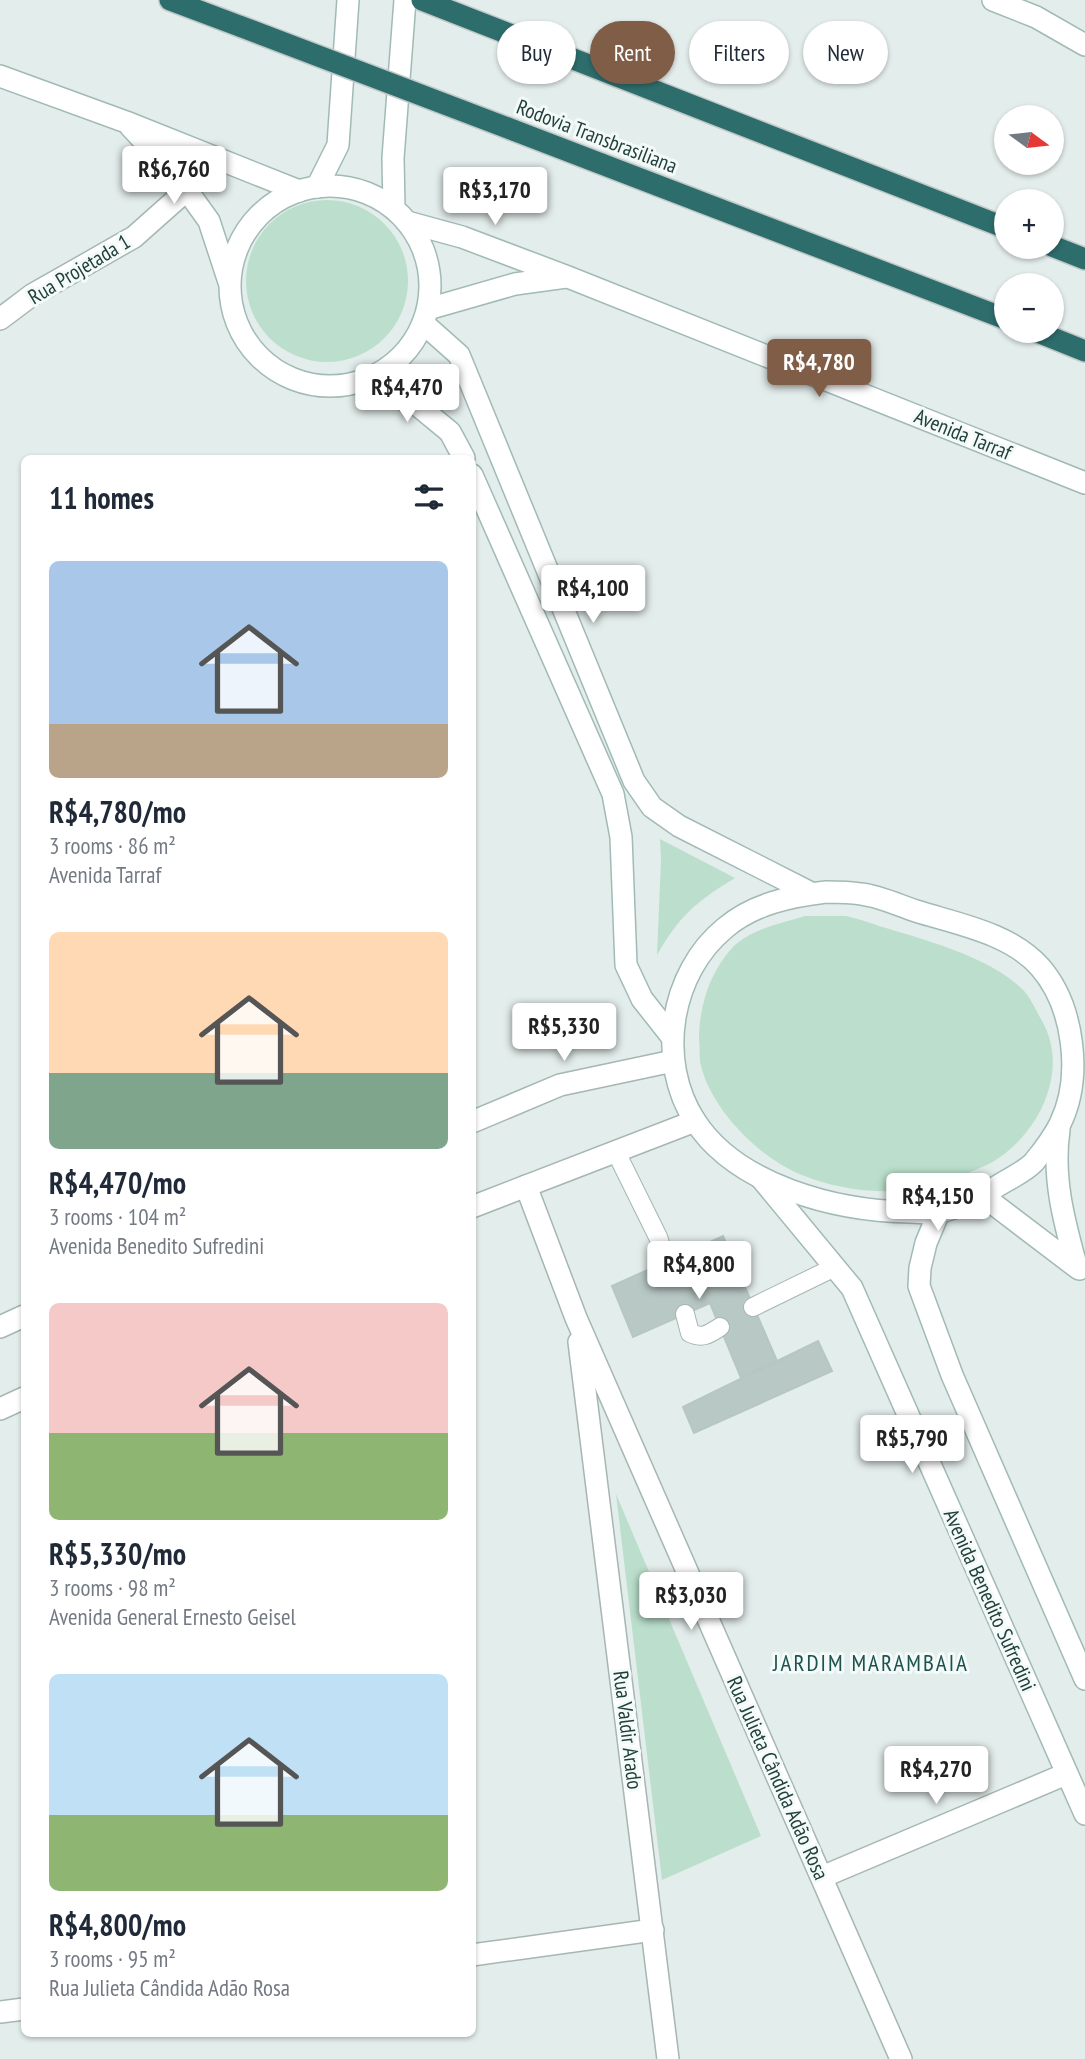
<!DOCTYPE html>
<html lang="en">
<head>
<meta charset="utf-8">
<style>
	:root { --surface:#fff; --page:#f6f6f7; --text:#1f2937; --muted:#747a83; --accent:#805d46 }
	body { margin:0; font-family:"PT Sans Narrow",sans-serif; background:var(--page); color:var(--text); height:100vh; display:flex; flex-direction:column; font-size:26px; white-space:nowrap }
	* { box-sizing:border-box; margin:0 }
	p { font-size:23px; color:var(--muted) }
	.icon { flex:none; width:38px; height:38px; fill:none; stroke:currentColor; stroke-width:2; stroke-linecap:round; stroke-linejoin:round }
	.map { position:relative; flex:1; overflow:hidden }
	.sheet { position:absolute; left:21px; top:455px; width:455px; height:1582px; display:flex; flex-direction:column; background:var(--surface); border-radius:10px; box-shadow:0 2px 5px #0004 }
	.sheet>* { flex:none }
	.guide { position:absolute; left:497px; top:21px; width:483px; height:63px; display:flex; gap:14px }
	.needle { width:46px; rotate:105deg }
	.controls { position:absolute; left:994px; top:105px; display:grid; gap:14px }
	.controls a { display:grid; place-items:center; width:70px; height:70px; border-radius:50%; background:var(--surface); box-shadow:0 2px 5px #0004; font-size:35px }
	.price { position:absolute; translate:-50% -60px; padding:0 16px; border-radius:7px; background:#fff; color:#222; font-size:23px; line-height:46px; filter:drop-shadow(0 2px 4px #0008) }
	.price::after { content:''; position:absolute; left:50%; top:42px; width:21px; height:16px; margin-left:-10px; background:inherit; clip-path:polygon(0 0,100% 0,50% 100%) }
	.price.on { background:var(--accent); color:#fff }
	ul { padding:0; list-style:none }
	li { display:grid; align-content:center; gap:14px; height:371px; padding:0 28px }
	li span { display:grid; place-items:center; height:217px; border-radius:10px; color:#555 }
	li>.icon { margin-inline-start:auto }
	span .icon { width:126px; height:126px; fill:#fffc; stroke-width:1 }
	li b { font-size:30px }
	h2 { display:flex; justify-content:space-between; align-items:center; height:84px; padding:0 28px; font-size:30px }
	.tag { padding:0 24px; border-radius:32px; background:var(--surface); box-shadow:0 2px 5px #0004; font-size:24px; line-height:63px }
	.tag.on { background:var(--accent); color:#fff }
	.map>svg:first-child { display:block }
	.green { fill:#bbdfcc }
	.building { fill:#b8c8c4; stroke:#b5c7c3; stroke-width:2 }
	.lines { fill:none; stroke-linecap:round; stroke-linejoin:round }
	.lane-casing { stroke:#a5b6b3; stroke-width:20 }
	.street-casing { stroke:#a5b6b3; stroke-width:24 }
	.secondary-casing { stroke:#a1bab5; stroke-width:24 }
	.highway-casing { stroke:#c1cac9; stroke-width:24 }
	.lane { stroke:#fff; stroke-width:18 }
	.street { stroke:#fff; stroke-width:21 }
	.secondary { stroke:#fff; stroke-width:21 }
	.highway { stroke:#2d6d6c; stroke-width:21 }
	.highway-bridge-casing { stroke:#c1cac9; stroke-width:24; stroke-linecap:butt }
	.highway-bridge { stroke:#2d6d6c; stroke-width:21 }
	.labels { text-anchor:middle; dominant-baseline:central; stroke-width:6; stroke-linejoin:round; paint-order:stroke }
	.street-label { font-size:21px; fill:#22403d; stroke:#f4faf8 }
	.neighbourhood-label { font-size:23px; letter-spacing:2px; fill:#1d534f; stroke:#f4faf8 }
</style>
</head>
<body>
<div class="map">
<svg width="1085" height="2059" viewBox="0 0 1085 2059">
	<rect width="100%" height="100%" fill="#e3edeb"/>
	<!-- green -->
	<g class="green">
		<circle cx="327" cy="281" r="81"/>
		<path d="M 660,839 L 735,878 C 697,901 679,916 657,955 L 661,861 Z"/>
		<path d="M 805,916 L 846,916 L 861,920 C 911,937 983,952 1021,988 C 1030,996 1035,1009 1041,1019 C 1055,1043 1056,1069 1047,1095 C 1037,1125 1011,1155 982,1167 C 961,1176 939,1186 916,1189 C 880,1195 836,1189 802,1175 C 759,1158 712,1110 701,1066 C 699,1058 700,1048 699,1039 C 699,1007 710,971 733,947 C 753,928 780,924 805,916 Z"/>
		<path d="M 616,1494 L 761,1836 L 662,1880 Z"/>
	</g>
	<!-- building -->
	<g class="building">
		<path d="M 723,1236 L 777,1361 L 741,1378 L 710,1303 L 633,1337 L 612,1286 Z"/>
		<path d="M 818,1341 L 832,1371 L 694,1433 L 683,1407 Z"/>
	</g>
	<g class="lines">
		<defs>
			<g id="lane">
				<path d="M 616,1152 L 658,1237 L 666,1262"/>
				<path d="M 753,1307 L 835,1267"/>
				<path d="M 685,1314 L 690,1333 C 703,1339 709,1334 720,1327"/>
			</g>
			<g id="street">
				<path d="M 0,319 L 32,295 L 134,237 L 188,189"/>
				<path d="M 472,1122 L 560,1085 L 673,1061"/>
				<path d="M 526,1186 L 576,1318 L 901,2059"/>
				<path d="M 472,1207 L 695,1121"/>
				<path d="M 0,1327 L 24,1316"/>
				<path d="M 579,1342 L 668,2059"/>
				<path d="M 0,1409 L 24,1398"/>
				<path d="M 822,1877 L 1066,1774"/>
				<path d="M 472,1955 L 653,1930"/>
				<path d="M 0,2012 L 24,2009"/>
			</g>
			<g id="secondary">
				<path d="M 993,0 L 1036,17 L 1085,45"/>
				<path d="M 0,76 L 126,122 L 299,191"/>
				<path d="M 130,126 L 176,175 L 209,221 L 229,282"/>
				<circle cx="330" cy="286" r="100"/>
				<path d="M 317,187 L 338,145 L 348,0"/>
				<path d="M 394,208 L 393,158 L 405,0"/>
				<path d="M 407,222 L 462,237 L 568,277 L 1085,483"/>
				<path d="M 428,309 L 515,284 L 566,277"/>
				<path d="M 423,323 L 459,355 L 634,781 L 652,807 L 679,826 L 811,893"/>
				<path d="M 358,383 L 416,404 L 450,432 L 464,458"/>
				<path d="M 472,475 L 613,794 L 621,837 L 626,965 L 642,999 L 672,1037"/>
				<path d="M 826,892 C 838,892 849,892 861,894 C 879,896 898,905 916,911 C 957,924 1010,933 1040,967 C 1074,1006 1083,1077 1060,1124 C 1054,1136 1043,1151 1034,1162 C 1025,1172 1008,1179 996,1187 C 982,1196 955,1210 938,1212 C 929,1214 919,1212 909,1212 C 837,1211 737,1186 695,1121 C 656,1061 670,973 725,928 C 753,904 791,896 826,892 Z"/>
				<path d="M 1059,1130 C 1052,1177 1064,1221 1076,1265"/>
				<path d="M 761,1178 L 852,1288 L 1085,1814"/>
				<path d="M 983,1196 L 1079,1269"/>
				<path d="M 939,1212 L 926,1243 L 920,1268 L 919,1286 L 952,1375 L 1085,1679"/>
			</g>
			<g id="highway">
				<path d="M 170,0 L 242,27"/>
				<path d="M 422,0 L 1006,228"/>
				<path d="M 513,130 L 1006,319"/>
				<path d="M 1052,246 L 1085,259"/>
				<path d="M 1035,331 L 1085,351"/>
			</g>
		</defs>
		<!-- lane casing -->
		<use href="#lane" class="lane-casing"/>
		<!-- street casing -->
		<use href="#street" class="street-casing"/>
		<!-- secondary casing -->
		<use href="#secondary" class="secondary-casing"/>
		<!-- highway casing -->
		<use href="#highway" class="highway-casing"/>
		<!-- lane -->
		<use href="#lane" class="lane"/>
		<!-- street -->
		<use href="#street" class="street"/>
		<!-- secondary -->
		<use href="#secondary" class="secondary"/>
		<!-- highway -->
		<use href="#highway" class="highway"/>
		<defs>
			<path id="highway-bridge" d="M 242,27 L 513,130"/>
		</defs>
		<!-- highway-bridge casing -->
		<use href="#highway-bridge" class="highway-bridge-casing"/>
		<!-- highway-bridge -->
		<use href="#highway-bridge" class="highway-bridge"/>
	</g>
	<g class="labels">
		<!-- street labels -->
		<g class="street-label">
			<text transform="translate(597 136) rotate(21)">Rodovia Transbrasiliana</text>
			<text transform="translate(79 269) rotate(-31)">Rua Projetada 1</text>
			<text transform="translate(963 434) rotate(22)">Avenida Tarraf</text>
			<text transform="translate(990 1600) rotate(66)">Avenida Benedito Sufredini</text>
			<text transform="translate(628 1730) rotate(83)">Rua Valdir Arado</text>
			<text transform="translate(778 1778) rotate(66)">Rua Julieta Cândida Adão Rosa</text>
		</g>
		<!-- neighbourhood labels -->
		<g class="neighbourhood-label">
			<text x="871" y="1662">JARDIM MARAMBAIA</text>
		</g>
	</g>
</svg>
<div class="controls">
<a><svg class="needle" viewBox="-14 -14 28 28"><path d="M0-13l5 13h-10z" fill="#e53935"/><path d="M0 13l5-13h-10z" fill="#747a83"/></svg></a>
<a>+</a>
<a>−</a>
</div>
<b class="price" style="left:174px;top:206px">R$6,760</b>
<b class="price" style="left:495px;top:227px">R$3,170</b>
<b class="price on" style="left:819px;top:399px">R$4,780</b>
<b class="price" style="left:407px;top:424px">R$4,470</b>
<b class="price" style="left:593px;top:625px">R$4,100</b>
<b class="price" style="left:564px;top:1063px">R$5,330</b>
<b class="price" style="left:938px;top:1233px">R$4,150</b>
<b class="price" style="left:699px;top:1301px">R$4,800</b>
<b class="price" style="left:912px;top:1475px">R$5,790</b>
<b class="price" style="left:691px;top:1632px">R$3,030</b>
<b class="price" style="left:936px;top:1806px">R$4,270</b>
<div class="guide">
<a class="tag">Buy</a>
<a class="tag on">Rent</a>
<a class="tag">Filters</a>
<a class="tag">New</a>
</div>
<section class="sheet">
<h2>11 homes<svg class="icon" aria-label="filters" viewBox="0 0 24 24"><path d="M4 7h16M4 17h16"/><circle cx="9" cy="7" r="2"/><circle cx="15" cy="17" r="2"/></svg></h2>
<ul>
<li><span style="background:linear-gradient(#a9c7e8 75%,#b9a48a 0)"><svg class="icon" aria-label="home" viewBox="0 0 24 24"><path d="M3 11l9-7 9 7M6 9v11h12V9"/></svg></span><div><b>R$4,780/mo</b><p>3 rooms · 86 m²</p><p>Avenida Tarraf</p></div></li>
<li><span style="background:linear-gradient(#ffd9b3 65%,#7fa58c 0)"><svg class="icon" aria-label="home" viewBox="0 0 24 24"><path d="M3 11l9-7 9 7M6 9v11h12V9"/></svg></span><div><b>R$4,470/mo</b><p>3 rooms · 104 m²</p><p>Avenida Benedito Sufredini</p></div></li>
<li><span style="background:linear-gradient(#f6c9c9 60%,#8fb573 0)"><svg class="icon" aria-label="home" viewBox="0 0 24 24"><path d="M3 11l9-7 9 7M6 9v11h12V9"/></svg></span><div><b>R$5,330/mo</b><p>3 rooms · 98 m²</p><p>Avenida General Ernesto Geisel</p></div></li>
<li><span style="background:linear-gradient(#bfe0f5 65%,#8fb573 0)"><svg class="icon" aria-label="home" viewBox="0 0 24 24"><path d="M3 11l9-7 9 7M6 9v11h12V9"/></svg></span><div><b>R$4,800/mo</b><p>3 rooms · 95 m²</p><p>Rua Julieta Cândida Adão Rosa</p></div></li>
</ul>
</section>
</div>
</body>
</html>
